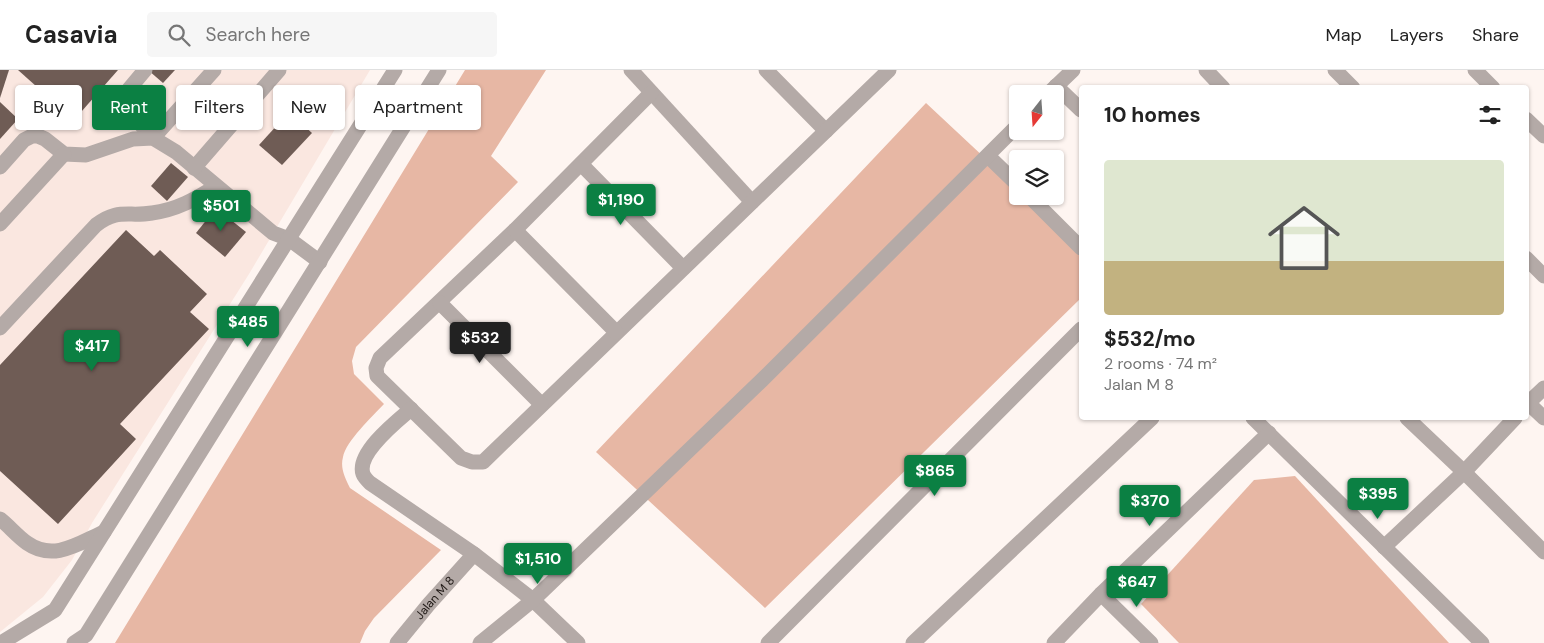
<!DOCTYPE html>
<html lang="en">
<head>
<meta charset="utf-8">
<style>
	:root { --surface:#fff; --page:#f6f6f6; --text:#222; --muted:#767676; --line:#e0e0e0; --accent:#0b8043 }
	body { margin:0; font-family:"DM Sans",sans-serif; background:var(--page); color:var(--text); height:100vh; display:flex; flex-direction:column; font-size:19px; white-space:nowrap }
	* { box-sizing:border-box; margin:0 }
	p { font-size:16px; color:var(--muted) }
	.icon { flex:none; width:28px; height:28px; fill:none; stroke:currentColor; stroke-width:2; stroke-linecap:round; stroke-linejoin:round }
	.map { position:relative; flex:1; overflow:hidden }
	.drawer { position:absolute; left:1079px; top:15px; width:450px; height:335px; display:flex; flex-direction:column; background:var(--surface); border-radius:5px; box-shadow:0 1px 4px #0004 }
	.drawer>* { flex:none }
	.guide { position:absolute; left:15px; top:15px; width:475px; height:45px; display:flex; gap:10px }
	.needle { width:32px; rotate:197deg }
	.buttons { position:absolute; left:1009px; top:15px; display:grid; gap:10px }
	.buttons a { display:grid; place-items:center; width:55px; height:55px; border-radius:5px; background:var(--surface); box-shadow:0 1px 4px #0004; font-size:25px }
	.price { position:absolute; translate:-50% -42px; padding:0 11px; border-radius:5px; background:var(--accent); color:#fff; font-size:16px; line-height:32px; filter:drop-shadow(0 1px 2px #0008) }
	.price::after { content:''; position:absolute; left:50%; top:30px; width:15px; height:11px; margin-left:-8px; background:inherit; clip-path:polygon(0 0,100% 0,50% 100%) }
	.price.selected { background:#222; color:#fff }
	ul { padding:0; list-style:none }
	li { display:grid; align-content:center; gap:10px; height:265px; padding:0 25px }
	li span { display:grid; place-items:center; height:155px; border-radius:5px; color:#555 }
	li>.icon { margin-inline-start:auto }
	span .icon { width:90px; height:90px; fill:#fffc; stroke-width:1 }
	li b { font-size:21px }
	h2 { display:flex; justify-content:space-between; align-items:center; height:60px; padding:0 25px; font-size:21px }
	.chip { padding:0 18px; border-radius:5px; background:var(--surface); box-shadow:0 1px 4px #0004; font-size:18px; line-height:45px }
	.chip.selected { background:var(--accent); color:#fff }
	header { display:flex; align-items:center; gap:30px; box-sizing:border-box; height:70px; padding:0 25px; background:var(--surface); border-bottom:1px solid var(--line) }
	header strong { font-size:24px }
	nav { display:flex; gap:28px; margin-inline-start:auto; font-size:18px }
	.search { width:350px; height:45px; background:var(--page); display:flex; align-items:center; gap:12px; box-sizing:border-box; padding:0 18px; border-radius:5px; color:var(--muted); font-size:19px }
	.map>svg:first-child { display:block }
	.built { fill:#fae7e0 }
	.green { fill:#e7b7a4 }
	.building { fill:#6f5c55 }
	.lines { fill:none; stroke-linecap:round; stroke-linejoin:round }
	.minor { stroke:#b4aaa7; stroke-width:15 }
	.labels { text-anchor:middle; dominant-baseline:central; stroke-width:5; stroke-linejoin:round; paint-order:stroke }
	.street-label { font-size:12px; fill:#211a17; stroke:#fef5f1 }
</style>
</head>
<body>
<header>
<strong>Casavia</strong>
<div class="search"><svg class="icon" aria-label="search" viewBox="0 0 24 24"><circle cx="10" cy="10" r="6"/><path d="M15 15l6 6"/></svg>Search here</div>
<nav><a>Map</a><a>Layers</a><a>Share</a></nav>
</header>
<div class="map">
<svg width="1544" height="573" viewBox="0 0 1544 573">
	<rect width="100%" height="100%" fill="#fef5f1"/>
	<!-- built -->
	<path class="built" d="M 0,0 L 370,0 L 249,204 L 92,453 L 72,490 L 43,527 L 0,562 Z"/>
	<!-- green -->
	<g class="green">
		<path d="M 465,0 L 546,0 L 491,86 L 518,112 L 356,277 L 352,291 L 354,304 L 384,334 C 372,347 346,371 343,387 C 340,398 345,408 350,418 L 441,480 L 374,548 L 365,561 L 360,573 L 115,573 Z"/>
		<path d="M 926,33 L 1017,118 L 1018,126 L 1026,126 L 1081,178 L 1081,228 L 765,538 L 596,382 Z"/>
		<path d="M 1295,406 L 1449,573 L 1179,573 L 1141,534 L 1254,410 Z"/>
	</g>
	<!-- building -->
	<g class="building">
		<path d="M 0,0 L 9,0 L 0,28 Z"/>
		<path d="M 18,0 L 118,0 L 74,50 Z"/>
		<path d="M 148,0 L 175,0 L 163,13 Z"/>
		<path d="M 0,32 L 18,49 L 0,69 Z"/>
		<path d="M 289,42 L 312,63 L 282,95 L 259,75 Z"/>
		<path d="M 171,93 L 188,107 L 167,131 L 151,116 Z"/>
		<path d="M 216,138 L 246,162 L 225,187 L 196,163 Z"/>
		<path d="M 126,160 L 154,186 L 160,180 L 207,224 L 190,242 L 209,259 L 120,354 L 136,369 L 58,454 L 0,401 L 0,295 Z"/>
	</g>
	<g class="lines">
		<!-- minor -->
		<g class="minor">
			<path d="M 145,0 L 129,19 L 126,29 L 133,46 L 153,68 L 214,0"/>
			<path d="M 631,0 L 752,132"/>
			<path d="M 766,0 L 826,61"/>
			<path d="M 1206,0 L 1223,18"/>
			<path d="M 1335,0 L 1353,18"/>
			<path d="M 1475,0 L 1493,18"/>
			<path d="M 1056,16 L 1081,40"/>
			<path d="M 651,23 L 515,160 L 380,288 L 376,298 L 377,306 L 461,388 L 472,392 L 483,392 L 889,0"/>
			<path d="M 1048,24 L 1073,0"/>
			<path d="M 1526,49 L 1544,66"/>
			<path d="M 988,86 L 1018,115"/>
			<path d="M 581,94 L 683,198"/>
			<path d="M 0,97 L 24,70 L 32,66 L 38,66 L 45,69 L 64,84 L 86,85 L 133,69 L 153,68 L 176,82 L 273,163 L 289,169 L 320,192"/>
			<path d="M 194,98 L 279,0"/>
			<path d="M 1029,126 L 1081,178"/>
			<path d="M 0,154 L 64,84"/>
			<path d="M 515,160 L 616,262"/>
			<path d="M 1526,188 L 1544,206"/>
			<path d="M 440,233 L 541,334"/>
			<path d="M 0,258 L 96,155 C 118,138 128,147 152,143 C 176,140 196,129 216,116"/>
			<path d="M 1526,331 L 1544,348"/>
			<path d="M 1526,335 L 1544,318"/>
			<path d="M 411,339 C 397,351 356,383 363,404 C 364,407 368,411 370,413 L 474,484 L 533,530 L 578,573"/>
			<path d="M 1253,348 L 1482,573"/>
			<path d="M 1407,348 L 1464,402 L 1544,482"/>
			<path d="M 0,449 C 9,456 17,466 27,473 C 54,492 79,473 104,462"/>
			<path d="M 1384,477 L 1464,402 L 1515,348"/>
			<path d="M 1101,524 L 1151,573"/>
			<path d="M 1,573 L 55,540 L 395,0"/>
			<path d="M 74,573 L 86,565 L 439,0"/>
			<path id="s1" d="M 397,573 L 429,534 L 474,484"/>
			<path d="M 480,573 L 533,530 L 762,310 L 1018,55"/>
			<path d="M 768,573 L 1081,259"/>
			<path d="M 913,573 L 1152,348"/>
			<path d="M 1054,573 L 1101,524 L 1269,363"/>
		</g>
	</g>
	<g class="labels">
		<!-- street labels -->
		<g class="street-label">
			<text stroke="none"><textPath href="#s1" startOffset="59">Jalan M 8</textPath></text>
		</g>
	</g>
</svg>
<div class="buttons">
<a><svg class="needle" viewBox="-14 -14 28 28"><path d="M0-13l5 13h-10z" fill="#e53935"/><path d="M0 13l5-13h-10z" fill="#767676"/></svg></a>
<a><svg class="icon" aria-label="layers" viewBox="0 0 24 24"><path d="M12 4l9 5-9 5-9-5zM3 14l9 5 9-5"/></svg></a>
</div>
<b class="price" style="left:621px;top:156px">$1,190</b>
<b class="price" style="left:221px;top:162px">$501</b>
<b class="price" style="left:248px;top:278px">$485</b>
<b class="price selected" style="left:480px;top:294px">$532</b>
<b class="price" style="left:92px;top:302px">$417</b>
<b class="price" style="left:935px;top:427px">$865</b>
<b class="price" style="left:1378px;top:450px">$395</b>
<b class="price" style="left:1150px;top:457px">$370</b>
<b class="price" style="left:538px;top:515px">$1,510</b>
<b class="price" style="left:1137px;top:538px">$647</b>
<div class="guide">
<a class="chip">Buy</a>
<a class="chip selected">Rent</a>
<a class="chip">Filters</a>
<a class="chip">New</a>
<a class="chip">Apartment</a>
</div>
<section class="drawer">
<h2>10 homes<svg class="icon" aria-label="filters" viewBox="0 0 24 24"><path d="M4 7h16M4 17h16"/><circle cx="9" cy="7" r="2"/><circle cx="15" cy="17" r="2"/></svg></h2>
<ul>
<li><span style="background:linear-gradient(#dfe7d0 65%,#c2b280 0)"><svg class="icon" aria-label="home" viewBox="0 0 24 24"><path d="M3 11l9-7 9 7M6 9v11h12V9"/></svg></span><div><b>$532/mo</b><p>2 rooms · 74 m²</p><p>Jalan M 8</p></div></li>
</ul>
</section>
</div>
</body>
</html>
